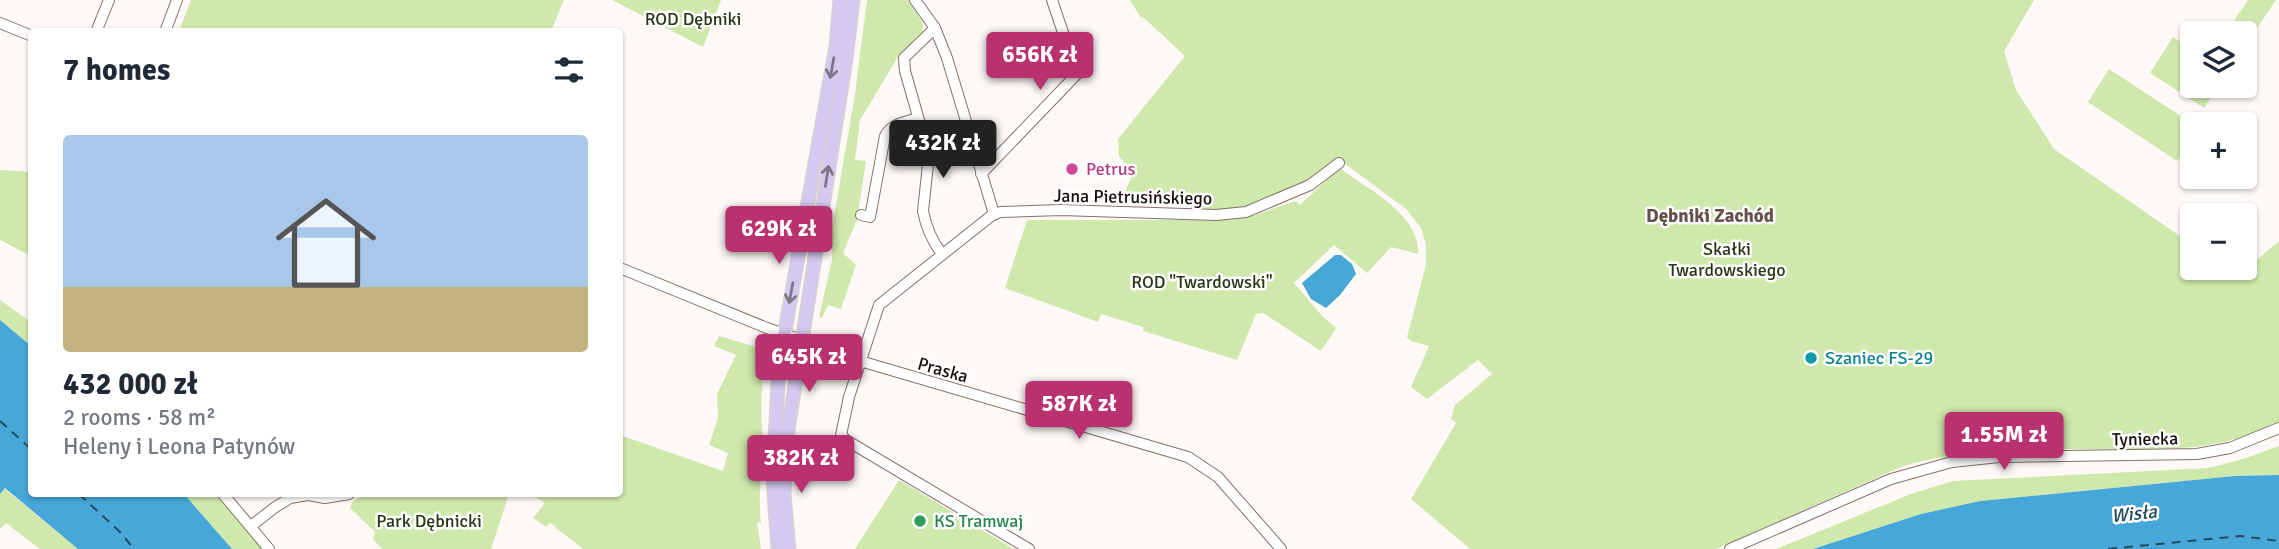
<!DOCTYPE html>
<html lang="en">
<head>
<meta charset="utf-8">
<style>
	:root { --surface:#fff; --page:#f6f6f7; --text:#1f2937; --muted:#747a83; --line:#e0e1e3; --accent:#b9316f }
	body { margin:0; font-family:Signika,sans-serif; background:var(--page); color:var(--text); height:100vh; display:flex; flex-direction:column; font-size:26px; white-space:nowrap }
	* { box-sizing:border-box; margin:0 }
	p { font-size:23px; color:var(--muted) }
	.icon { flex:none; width:38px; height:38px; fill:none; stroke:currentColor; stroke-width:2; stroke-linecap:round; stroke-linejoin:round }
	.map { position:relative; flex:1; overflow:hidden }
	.details { position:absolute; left:28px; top:28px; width:595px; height:469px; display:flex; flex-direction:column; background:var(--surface); border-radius:7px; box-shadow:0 2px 5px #0004 }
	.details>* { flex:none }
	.buttons { position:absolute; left:2180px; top:21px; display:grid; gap:14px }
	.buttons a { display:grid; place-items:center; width:77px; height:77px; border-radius:7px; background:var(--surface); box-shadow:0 2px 5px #0004; font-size:35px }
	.price { position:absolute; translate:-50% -60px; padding:0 16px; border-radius:7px; background:var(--accent); color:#fff; font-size:23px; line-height:46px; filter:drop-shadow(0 2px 4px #0008) }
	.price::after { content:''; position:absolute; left:50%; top:42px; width:21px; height:16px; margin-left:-10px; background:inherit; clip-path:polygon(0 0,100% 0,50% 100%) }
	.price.active { background:#222; color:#fff }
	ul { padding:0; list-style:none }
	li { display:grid; align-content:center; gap:14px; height:371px; padding:0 35px }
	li+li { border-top:2px solid var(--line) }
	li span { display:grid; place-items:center; height:217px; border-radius:7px; color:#555 }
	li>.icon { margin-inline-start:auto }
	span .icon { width:126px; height:126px; fill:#fffc; stroke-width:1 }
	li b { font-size:30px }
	h2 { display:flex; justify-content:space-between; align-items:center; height:84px; padding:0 35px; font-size:30px }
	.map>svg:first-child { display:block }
	.green { fill:#cfe8ac }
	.water { fill:#47a7d8 }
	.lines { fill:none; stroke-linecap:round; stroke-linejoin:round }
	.ferry { stroke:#234b60; stroke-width:2; stroke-dasharray:9 7; stroke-linecap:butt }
	.minor-casing { stroke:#857167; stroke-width:12 }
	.major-casing { stroke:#d5d4d3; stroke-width:15 }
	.minor { stroke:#fff; stroke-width:10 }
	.major { stroke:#d4c9f1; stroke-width:12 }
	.oneway { stroke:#7e7589 }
	.hotel-dot { fill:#d1479c; stroke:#fff; stroke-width:2.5 }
	.culture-dot { fill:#0f9aa8; stroke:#fff; stroke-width:2.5 }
	.leisure-dot { fill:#2e9e5b; stroke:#fff; stroke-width:2.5 }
	.labels { text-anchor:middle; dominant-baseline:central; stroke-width:5; stroke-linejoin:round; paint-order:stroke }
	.park-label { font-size:18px; fill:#293613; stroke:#fff }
	.hotel-label { font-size:18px; fill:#b23c85; stroke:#fff; text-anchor:start }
	.street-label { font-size:18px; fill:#150e0a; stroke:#fff }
	.culture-label { font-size:18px; fill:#0d838f; stroke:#fff; text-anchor:start }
	.leisure-label { font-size:18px; fill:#27864d; stroke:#fff; text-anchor:start }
	.neighbourhood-label { font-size:19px; font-weight:bold; fill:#655149; stroke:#fff }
	.water-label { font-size:19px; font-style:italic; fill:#234b60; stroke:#fff }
</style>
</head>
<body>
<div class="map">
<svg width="2279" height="549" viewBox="0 0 2279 549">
	<rect width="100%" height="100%" fill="#fef9f7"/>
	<!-- green -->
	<g class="green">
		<path d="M 191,0 L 564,0 L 551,31 L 179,31 Z"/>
		<path d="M 612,0 L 721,0 L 703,47 Z"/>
		<path d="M 867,0 L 908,0 L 923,23 L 923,31 L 899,55 L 860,120 L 855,160 L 866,161 L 857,220 L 843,253 L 856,265 L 841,309 L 828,305 L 822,318 L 819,317 L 832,260 L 831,234 L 855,94 Z"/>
		<path d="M 1130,0 L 2034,0 L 2004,51 L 2016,90 L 2054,149 L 2193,245 L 2193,268 L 2225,268 L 2238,276 L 2279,241 L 2279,422 C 2259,430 2240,439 2219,443 C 2186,450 2152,449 2118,449 C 2052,449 1964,447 1901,467 L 1716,549 L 1470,549 L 1411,499 L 1456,423 L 1451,419 L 1455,405 L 1492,374 L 1478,360 L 1427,399 L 1411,387 L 1429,346 L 1411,341 L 1407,337 L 1426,265 L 1426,244 L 1421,228 L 1406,209 L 1340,160 C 1308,185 1266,209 1225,212 C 1214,213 1202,211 1191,210 L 1190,200 L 1121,201 L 1133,174 L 1119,156 L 1118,139 L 1185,56 L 1143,17 L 1141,18 Z"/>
		<path d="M 2248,0 L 2276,0 L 2245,46 L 2245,33 L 2226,33 Z"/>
		<path d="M 2173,37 L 2193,50 L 2193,86 L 2218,86 L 2204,108 L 2150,73 Z"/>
		<path d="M 2109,69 L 2193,124 L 2193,137 L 2177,161 L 2088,102 Z"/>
		<path d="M 1341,169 C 1368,189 1421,216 1418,254 L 1391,247 L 1367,273 L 1334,245 L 1294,283 L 1323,317 L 1336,328 L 1321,351 L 1263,313 L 1256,314 L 1237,360 L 1143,331 L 1143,327 L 1101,314 L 1098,322 L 1005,288 L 1027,220 L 1188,220 L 1252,216 L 1296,201 L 1300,205 L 1337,170 Z"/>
		<path d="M 0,170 L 31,172 L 31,256 L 0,240 Z"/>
		<path d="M 0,300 L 31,322 L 31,346 L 0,320 Z"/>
		<path d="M 719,336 L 760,348 L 762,338 L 766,346 C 763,374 760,401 762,428 C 764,460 757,491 761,523 L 757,522 L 761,549 L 583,549 L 550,523 L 546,527 L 533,518 L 545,503 L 531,494 L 620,494 L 620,435 L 723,471 L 728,453 L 709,445 L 718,418 L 717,394 L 736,355 L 714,346 Z"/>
		<path d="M 2279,446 L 2279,475 L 2235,476 L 1980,501 L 1921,514 L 1813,549 L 1776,549 L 1911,494 L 1953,481 L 2209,468 L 2246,458 Z"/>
		<path d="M 899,480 L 916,490 L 1014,549 L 855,549 Z"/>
		<path d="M 4,488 L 78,549 L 40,549 L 6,523 L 0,529 L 0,494 Z"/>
		<path d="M 184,494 L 217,494 L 263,549 L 232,549 Z"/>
		<path d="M 364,494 L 509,494 L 491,549 L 382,549 L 373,539 L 375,532 L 350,508 L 352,502 Z"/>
	</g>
	<!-- water -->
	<g class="water">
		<path d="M 1335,255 L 1341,255 L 1352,264 L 1356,274 L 1340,295 L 1326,308 L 1311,299 L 1302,283 Z"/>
		<path d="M 0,320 L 31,346 L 32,494 L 184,494 L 232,549 L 78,549 L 5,488 L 0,494 Z"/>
		<path d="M 2279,475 L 2279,549 L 1813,549 L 1921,514 L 1980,501 L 2235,476 Z"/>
	</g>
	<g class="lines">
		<!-- ferry -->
		<g class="ferry">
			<path d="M 0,421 L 32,450"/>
			<path d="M 79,494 L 120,532 L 134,549"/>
			<path d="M 2108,549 L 2240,536 L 2279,541"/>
		</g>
		<defs>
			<g id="minor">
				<path d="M 915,0 L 935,28 L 947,58 L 994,214"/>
				<path d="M 0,23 L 32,36"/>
				<path d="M 935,28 L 904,58 L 905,71 L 929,155 L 923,211 C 926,227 932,241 942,254"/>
				<path d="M 96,32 L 109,0"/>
				<path d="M 165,32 L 177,0"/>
				<path d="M 981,174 L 1077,74 L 1052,0"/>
				<path d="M 861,215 L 870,217 L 885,136 C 892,123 905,122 918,118"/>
				<path d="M 620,268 L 767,328 L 860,361 L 1188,457 L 1218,477 L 1281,549"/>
				<path d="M 223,494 L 269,549"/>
				<path d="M 251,526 L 274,508 L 290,498 L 308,495 L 325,498 L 349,494"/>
				<path d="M 1029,549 L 846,440 L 841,435 L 849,397 L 879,305 L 991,216 L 1000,212 L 1061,210 L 1216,215 L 1246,212 L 1310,185 L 1339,163"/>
				<path d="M 1730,549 L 1891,479 L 1952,462 L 1999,457 L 2197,454 L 2230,448 L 2279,428"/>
			</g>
			<g id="major">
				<path d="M 778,549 L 773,479 L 779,364 L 836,46 L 840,0"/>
				<path d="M 789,549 L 784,494 L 786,443 L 846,59 L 853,0"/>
			</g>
		</defs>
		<!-- minor casing -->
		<use href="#minor" class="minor-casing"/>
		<!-- major casing -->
		<use href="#major" class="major-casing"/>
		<!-- minor -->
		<use href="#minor" class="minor"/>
		<!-- major -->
		<use href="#major" class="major"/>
	</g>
	<!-- one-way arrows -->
	<defs><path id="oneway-shaft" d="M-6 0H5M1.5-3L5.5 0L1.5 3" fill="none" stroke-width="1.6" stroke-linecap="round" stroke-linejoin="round" transform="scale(1.75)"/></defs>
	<g class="oneway">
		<use href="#oneway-shaft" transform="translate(832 68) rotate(100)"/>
		<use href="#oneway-shaft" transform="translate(827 176) rotate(-81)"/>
		<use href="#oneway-shaft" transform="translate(791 293) rotate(100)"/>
	</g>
	<!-- markers -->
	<circle class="hotel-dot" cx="1072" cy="169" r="7"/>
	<circle class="culture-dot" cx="1811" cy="358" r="7"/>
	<circle class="leisure-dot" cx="920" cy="521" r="7"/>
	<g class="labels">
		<!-- park labels -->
		<g class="park-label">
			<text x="693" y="19">ROD Dębniki</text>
			<text x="1727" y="249">Skałki<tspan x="1727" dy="21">Twardowskiego</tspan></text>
			<text x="1202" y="282">ROD "Twardowski"</text>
			<text x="429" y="521">Park Dębnicki</text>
		</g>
		<!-- hotel labels -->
		<g class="hotel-label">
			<text x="1086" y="169">Petrus</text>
		</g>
		<!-- street labels -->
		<g class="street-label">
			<text transform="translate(1133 197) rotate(1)">Jana Pietrusińskiego</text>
			<text transform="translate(943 370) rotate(16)">Praska</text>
			<text transform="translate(2145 439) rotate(-1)">Tyniecka</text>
		</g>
		<!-- culture labels -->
		<g class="culture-label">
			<text x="1825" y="358">Szaniec FS-29</text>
		</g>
		<!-- leisure labels -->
		<g class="leisure-label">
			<text x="934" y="521">KS Tramwaj</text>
		</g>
		<!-- neighbourhood labels -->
		<g class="neighbourhood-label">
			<text x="1710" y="216">Dębniki Zachód</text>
		</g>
		<!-- water labels -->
		<g class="water-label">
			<text transform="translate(2134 514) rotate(-6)">Wisła</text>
		</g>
	</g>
</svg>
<div class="buttons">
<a><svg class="icon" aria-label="layers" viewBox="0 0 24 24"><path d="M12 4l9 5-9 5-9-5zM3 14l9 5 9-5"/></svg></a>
<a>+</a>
<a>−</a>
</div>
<b class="price" style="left:1040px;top:92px">656K zł</b>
<b class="price active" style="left:943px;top:180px">432K zł</b>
<b class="price" style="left:779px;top:266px">629K zł</b>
<b class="price" style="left:809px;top:394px">645K zł</b>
<b class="price" style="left:1079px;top:441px">587K zł</b>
<b class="price" style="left:2004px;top:472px">1.55M zł</b>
<b class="price" style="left:801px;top:495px">382K zł</b>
<section class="details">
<h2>7 homes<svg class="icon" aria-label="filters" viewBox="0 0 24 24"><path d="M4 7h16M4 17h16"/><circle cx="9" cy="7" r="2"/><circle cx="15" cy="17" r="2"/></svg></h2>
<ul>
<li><span style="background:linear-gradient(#a9c7e8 70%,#c2b280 0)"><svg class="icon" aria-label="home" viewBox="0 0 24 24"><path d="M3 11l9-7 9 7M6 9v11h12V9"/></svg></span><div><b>432 000 zł</b><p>2 rooms · 58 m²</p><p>Heleny i Leona Patynów</p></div></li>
</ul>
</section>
</div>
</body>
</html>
